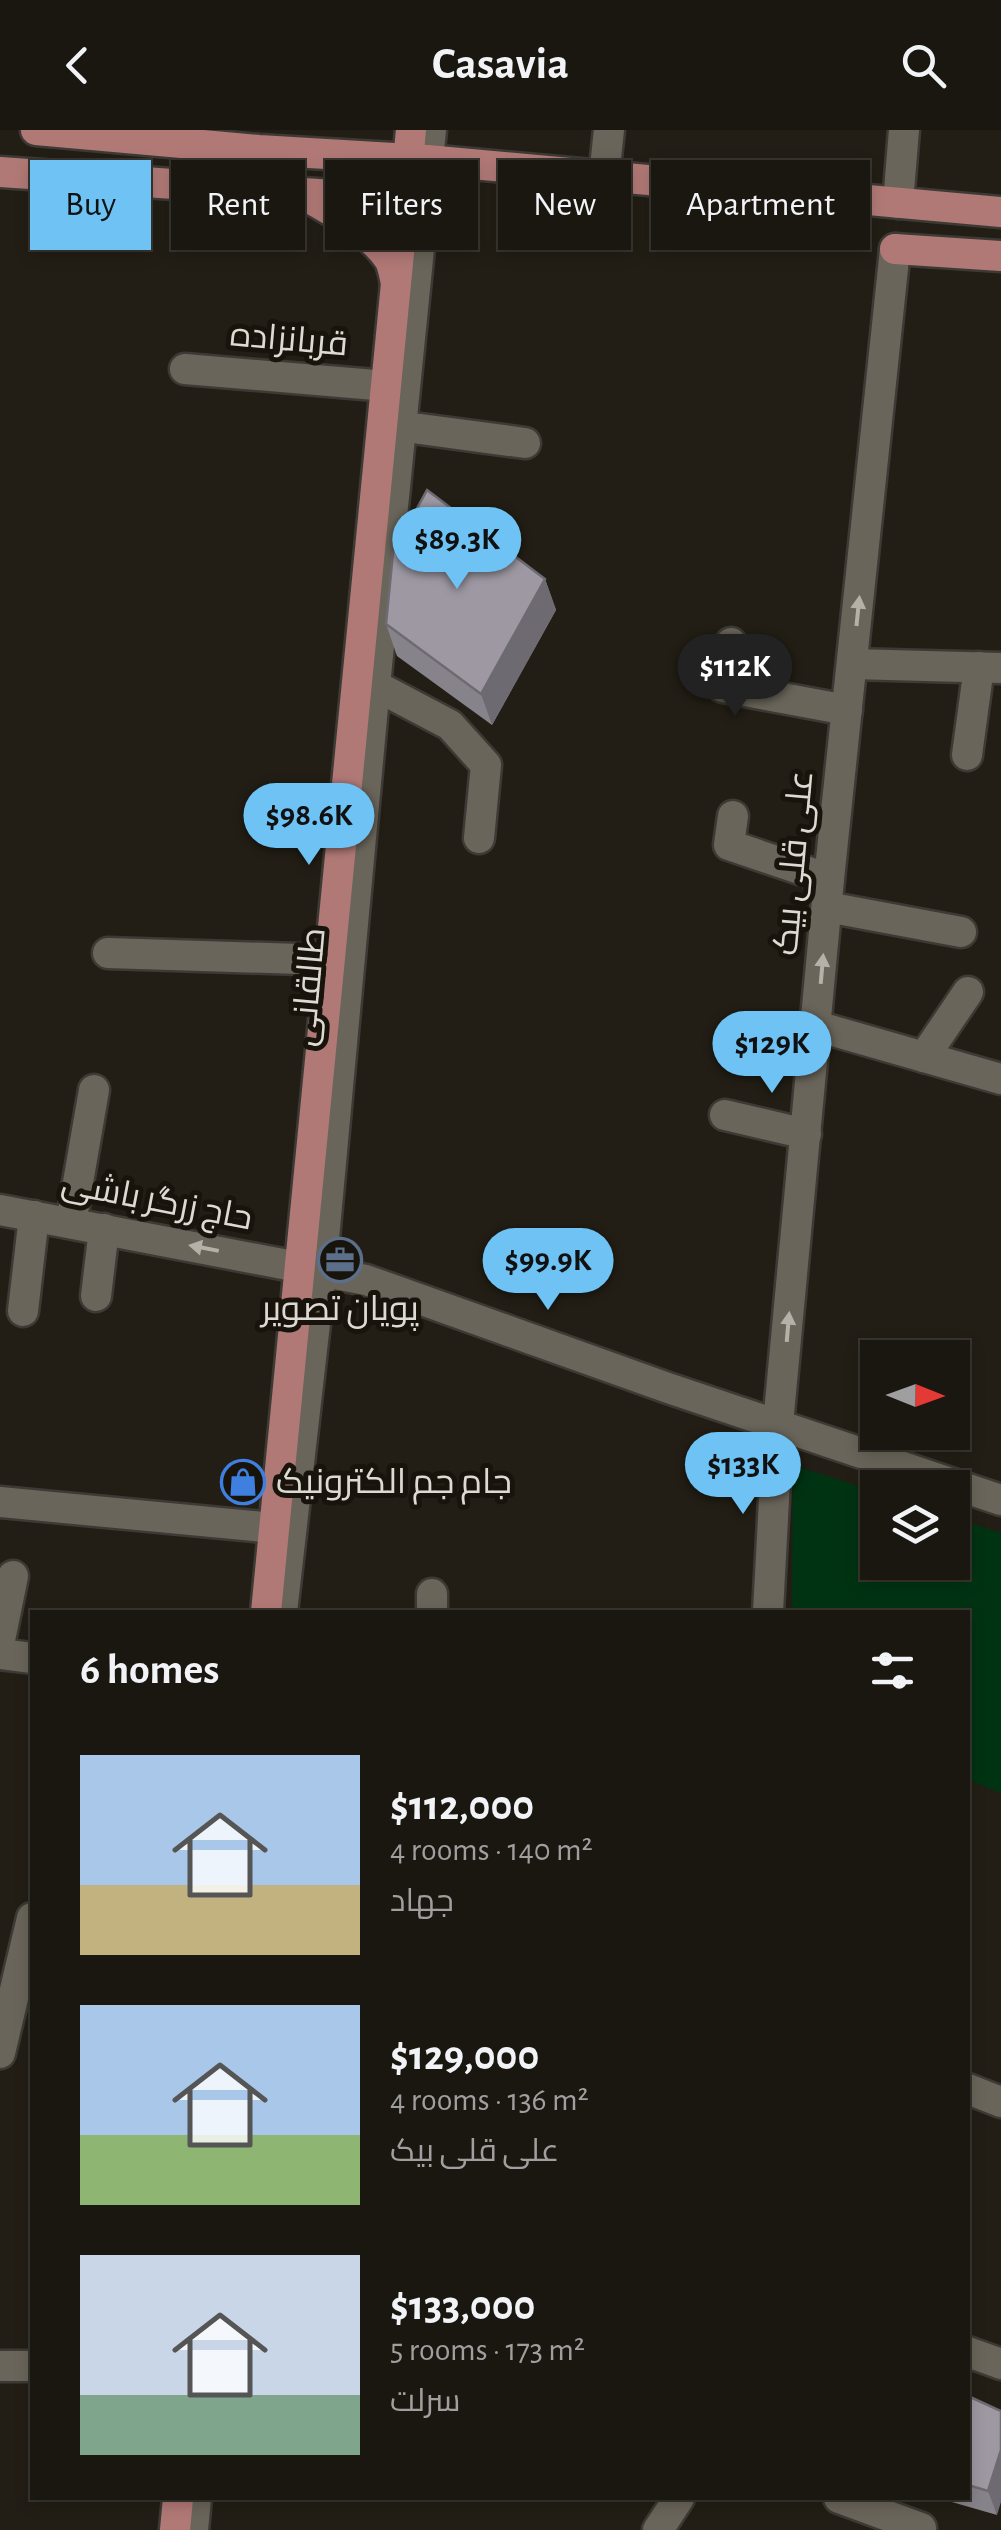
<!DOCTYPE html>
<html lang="en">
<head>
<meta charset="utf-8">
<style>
	:root { --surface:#1a1610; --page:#27231e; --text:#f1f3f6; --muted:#9f9f9f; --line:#383530; --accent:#6ec2f4 }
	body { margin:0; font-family:"Alegreya Sans",Cairo,sans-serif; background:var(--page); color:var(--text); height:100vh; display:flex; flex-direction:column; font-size:38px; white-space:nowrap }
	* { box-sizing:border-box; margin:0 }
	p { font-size:32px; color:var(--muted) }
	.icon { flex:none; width:55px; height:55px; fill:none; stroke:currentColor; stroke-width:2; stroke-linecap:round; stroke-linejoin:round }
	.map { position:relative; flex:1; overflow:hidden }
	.details { position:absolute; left:30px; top:1480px; width:940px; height:890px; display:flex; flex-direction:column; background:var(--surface); border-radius:0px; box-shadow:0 5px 15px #0003,0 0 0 2px var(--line) }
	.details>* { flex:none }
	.top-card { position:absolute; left:30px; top:30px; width:942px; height:90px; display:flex; gap:20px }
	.needle { width:65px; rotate:91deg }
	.fabs { position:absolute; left:860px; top:1210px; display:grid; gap:20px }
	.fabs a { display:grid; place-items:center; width:110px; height:110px; border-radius:0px; background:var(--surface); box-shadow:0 5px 15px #0003,0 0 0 2px var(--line); font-size:50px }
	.price { position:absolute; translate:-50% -85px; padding:0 22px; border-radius:35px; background:var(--accent); color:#111; font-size:32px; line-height:65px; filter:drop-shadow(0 2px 5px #0008) }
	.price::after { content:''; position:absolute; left:50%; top:60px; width:30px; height:22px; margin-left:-15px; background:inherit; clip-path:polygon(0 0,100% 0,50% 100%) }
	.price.active { background:#222; color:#fff }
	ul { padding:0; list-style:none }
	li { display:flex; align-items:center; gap:30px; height:250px; padding:0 50px }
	li span { display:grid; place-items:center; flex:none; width:280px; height:200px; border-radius:0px; color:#555 }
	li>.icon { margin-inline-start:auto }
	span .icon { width:120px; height:120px; fill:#fffc; stroke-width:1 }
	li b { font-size:42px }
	h2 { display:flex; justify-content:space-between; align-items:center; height:120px; padding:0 50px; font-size:42px }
	.tag { padding:0 35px; border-radius:0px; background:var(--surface); box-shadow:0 5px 15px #0003,0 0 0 2px var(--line); font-size:35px; line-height:90px }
	.tag.active { background:var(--accent); color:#111 }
	header { display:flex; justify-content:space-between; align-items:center; height:130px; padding:0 50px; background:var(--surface); font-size:45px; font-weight:600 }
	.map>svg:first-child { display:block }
	.green { fill:#003312 }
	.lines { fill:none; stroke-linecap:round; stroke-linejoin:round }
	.minor-casing { stroke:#3d3a35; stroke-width:35 }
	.major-casing { stroke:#3d3a35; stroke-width:35 }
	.minor { stroke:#6a655a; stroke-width:30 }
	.major { stroke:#b17976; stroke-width:30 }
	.wall { fill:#87838b }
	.shaded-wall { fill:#6e6a71 }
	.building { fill:#9d98a2; stroke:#6e6a71; stroke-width:2.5 }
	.oneway { fill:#b5b1a9 }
	.labels { text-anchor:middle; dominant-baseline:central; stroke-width:10; stroke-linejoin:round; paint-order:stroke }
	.street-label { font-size:35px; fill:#dddad4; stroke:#18140c }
	.poi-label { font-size:35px; fill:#dddad4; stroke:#18140c }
</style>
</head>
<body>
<header><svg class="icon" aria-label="back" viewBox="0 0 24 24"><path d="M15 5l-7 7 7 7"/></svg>Casavia<svg class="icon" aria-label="search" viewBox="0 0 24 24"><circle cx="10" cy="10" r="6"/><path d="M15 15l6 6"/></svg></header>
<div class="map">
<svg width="1001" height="2400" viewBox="0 0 1001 2400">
	<rect width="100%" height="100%" fill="#221e15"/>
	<!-- green -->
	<path class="green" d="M 793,1335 L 877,1362 L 878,1432 L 952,1432 L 953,1387 L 1001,1403 L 1001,1663 L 968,1650 L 968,1482 L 792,1482 Z"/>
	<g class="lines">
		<defs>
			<g id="minor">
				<path d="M 604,46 L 609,0"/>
				<path d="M 898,73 L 904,0"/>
				<path d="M 185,239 L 387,256"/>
				<path d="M 383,294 L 525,313"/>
				<path d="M 731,513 L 723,557 L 847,580"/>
				<path d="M 852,534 L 1001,538"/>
				<path d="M 361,548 L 450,595 L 486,635 L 479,708"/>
				<path d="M 967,625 L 979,537"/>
				<path d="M 733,686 L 729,715 L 829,749"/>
				<path d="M 827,777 L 961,802"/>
				<path d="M 108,823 L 330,830"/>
				<path d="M 816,896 L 1001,949"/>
				<path d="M 924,927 L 968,862"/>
				<path d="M 725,985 L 806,1004"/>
				<path d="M 0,1080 L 366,1150 L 668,1258 L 1001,1370"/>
				<path d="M 71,1093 L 94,960"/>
				<path d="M 96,1166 L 104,1099"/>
				<path d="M 23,1181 L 34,1086"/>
				<path d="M 0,1372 L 274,1398"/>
				<path d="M 282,1482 L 321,1141 L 375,555 L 431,0"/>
				<path d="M 432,1482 L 432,1464"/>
				<path d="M 768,1482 L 778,1294 L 829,749 L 895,119"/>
				<path d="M 0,1510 L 13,1446"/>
				<path d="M 0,1524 L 32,1528"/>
				<path d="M 0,1923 L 32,1788"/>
				<path d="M 968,1959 L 1001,1972"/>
				<path d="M 968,2222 L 1001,2234"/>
				<path d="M 0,2236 L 32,2236"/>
				<path d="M 839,2368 L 921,2398"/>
				<path d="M 193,2400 L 196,2368"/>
				<path d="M 658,2400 L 679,2368"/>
			</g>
			<g id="major">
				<path d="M 36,0 L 259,20 L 427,30 L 1001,82"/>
				<path d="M 0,42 L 404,70"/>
				<path d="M 311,69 C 339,85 370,102 389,129 C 393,136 394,145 396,153"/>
				<path d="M 895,119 L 1001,126"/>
				<path d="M 266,1482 L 411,0"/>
				<path d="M 175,2400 L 178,2368"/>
			</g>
		</defs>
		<!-- minor casing -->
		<use href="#minor" class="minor-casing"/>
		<!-- major casing -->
		<use href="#major" class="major-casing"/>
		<!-- minor -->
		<use href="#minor" class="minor"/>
		<!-- major -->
		<use href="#major" class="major"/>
	</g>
	<!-- wall -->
	<g class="wall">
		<path d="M 545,449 L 556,480 L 492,595 L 397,526 L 386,494 Z"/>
		<path d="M 968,2266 L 997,2385 L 938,2368 L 968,2368 Z"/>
	</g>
	<!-- shaded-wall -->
	<g class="shaded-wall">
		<path d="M 545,449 L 556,480 L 492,595 L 481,564 Z"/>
		<path d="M 1001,2320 L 1001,2372 L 997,2385 L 988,2361 Z"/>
	</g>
	<!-- building -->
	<g class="building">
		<path d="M 427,360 L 545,449 L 481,564 L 386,494 L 393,423 Z"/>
		<path d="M 968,2266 L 1001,2281 L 1001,2320 L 988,2361 L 968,2355 Z"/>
	</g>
	<!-- one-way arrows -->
	<defs><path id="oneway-solid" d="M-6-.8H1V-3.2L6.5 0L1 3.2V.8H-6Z" transform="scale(2.5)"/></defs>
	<g class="oneway">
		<use href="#oneway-solid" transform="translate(858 481) rotate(-84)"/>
		<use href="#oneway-solid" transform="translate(822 839) rotate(-85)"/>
		<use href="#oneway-solid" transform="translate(204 1118) rotate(-169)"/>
		<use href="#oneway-solid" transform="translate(788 1197) rotate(-85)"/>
	</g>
	<!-- icons -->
	<defs>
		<symbol id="office-ring" viewBox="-11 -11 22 22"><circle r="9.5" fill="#18140c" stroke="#5c6f8a" stroke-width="1.5"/><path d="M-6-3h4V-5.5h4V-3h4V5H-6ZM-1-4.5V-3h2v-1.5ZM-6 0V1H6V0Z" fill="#5c6f8a"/></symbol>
		<symbol id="shop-ring" viewBox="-11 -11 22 22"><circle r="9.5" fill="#18140c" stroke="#3f7fe0" stroke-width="1.5"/><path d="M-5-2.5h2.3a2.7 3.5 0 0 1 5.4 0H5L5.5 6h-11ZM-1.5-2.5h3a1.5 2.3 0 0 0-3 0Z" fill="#3f7fe0"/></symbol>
	</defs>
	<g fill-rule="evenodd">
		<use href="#office-ring" x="315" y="1105" width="50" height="50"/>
		<use href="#shop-ring" x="218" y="1327" width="50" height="50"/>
	</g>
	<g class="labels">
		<!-- street labels -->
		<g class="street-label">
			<text transform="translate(289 210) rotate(5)">قربانزاده</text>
			<text transform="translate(794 733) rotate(-85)">علی قلی بیک</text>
			<text transform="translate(309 857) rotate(-85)">طالقانی</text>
			<text transform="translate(157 1071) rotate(11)">حاج زرگر باشی</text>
		</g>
		<!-- poi labels -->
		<g class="poi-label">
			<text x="340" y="1179">پویان تصویر</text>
			<text x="276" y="1352" text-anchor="start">جام جم الکترونیک</text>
		</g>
	</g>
</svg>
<div class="fabs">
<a><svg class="needle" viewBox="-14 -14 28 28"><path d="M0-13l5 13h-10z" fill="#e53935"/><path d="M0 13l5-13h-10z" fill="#9f9f9f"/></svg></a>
<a><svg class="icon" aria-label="layers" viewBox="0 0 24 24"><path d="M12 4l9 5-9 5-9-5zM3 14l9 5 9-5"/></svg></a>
</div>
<b class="price" style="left:457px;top:462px">$89.3K</b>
<b class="price active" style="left:735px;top:589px">$112K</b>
<b class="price" style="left:309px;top:738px">$98.6K</b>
<b class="price" style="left:772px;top:966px">$129K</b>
<b class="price" style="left:548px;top:1183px">$99.9K</b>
<b class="price" style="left:743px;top:1387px">$133K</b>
<div class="top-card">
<a class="tag active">Buy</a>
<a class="tag">Rent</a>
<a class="tag">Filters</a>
<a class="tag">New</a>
<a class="tag">Apartment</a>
</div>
<section class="details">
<h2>6 homes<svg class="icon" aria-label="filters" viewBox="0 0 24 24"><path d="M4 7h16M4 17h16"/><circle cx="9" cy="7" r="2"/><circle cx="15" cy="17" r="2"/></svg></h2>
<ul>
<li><span style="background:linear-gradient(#a9c7e8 65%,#c2b280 0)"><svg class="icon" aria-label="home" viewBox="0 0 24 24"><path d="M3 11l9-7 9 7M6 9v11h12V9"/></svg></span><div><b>$112,000</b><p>4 rooms · 140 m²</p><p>جهاد</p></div></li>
<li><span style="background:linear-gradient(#a9c7e8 65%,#8fb573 0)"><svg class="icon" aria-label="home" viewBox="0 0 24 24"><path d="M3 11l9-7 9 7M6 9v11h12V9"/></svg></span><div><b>$129,000</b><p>4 rooms · 136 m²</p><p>علی قلی بیک</p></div></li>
<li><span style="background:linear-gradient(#c9d6e8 70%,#7fa58c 0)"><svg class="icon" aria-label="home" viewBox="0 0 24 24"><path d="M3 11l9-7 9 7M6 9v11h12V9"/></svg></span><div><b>$133,000</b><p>5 rooms · 173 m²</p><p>سرلت</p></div></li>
</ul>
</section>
</div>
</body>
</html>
